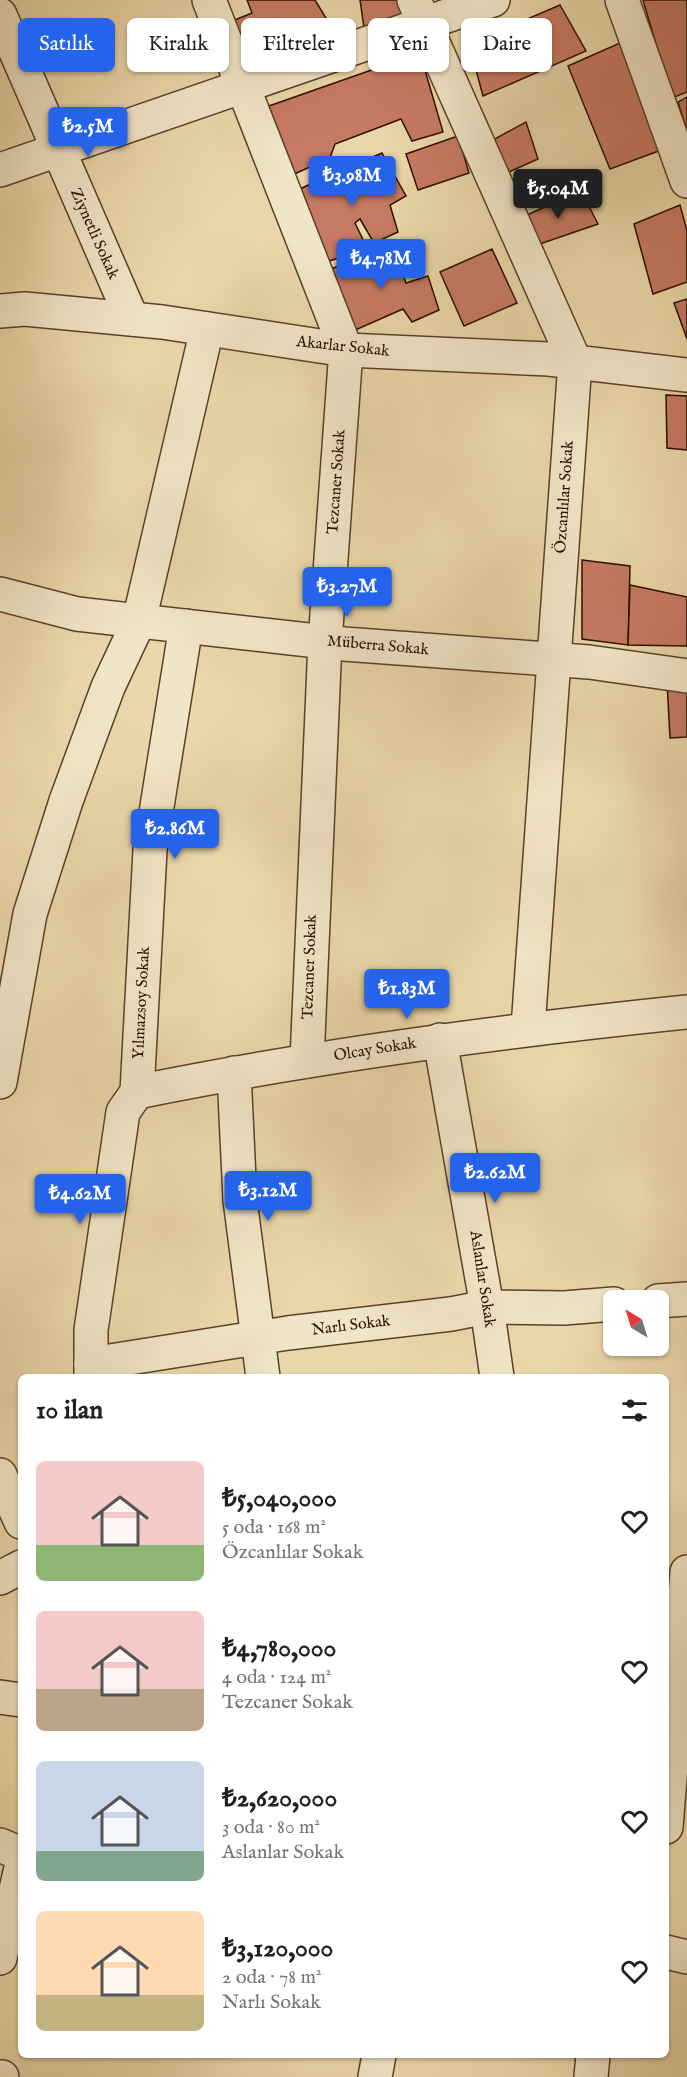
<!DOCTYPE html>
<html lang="tr">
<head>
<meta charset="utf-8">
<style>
	:root { --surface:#fff; --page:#f2f2f2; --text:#202124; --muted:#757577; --accent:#2563eb }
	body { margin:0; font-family:"IM FELL English",serif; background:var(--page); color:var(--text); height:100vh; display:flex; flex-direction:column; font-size:22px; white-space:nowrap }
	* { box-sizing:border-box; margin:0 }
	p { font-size:20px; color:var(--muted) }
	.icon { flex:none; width:33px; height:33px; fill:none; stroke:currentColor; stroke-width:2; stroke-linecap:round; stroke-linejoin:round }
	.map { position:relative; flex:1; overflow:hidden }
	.side { position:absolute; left:18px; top:1374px; width:651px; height:684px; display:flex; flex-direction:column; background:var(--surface); border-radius:9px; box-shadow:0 2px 4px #0004 }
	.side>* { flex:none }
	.banner { position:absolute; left:18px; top:18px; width:651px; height:54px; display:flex; gap:12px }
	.needle { width:39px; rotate:322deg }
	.buttons { position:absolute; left:603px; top:1290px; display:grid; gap:12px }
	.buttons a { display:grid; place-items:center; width:66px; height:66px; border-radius:9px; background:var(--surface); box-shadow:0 2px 4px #0004; font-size:30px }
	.price { position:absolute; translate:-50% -51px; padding:0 14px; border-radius:6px; background:var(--accent); color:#fff; font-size:20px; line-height:39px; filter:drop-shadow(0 2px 3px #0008) }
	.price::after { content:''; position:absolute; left:50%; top:36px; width:18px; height:14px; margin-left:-9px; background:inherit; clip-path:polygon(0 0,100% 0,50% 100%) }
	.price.selected { background:#222; color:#fff }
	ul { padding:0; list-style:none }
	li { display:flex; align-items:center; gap:18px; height:150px; padding:0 18px }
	li span { display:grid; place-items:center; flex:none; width:168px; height:120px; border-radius:9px; color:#555 }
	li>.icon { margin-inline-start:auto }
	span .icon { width:72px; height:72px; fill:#fffc; stroke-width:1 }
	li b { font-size:26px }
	h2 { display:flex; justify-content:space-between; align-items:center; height:72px; padding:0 18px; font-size:26px }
	.pill { padding:0 21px; border-radius:9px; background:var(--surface); box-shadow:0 2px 4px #0004; font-size:21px; line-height:54px }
	.pill.selected { background:var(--accent); color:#fff }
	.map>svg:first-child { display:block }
	.building { fill:#c67a63; stroke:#2a0e00; stroke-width:1.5 }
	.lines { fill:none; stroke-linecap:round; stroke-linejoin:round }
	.minor-casing { stroke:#5a402a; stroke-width:36 }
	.minor { stroke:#f1e5c7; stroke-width:33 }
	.labels { text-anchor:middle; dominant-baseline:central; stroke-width:4.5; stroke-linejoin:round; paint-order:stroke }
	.street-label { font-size:16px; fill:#2a0e00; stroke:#f1e5c7 }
</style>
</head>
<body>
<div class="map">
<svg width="687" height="2077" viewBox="0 0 687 2077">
	<rect width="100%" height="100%" fill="#ead7a9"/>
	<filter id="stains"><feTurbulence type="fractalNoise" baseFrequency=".00333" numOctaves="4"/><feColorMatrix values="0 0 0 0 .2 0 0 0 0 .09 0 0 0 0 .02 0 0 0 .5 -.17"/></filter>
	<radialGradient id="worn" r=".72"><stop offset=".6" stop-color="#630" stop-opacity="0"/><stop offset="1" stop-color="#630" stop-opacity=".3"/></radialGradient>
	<!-- building -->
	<g class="building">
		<path d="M 247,0 L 315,0 L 335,33 L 253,66 L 230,22 L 252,13 Z"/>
		<path d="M 360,0 L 405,0 L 410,13 L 364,28 Z"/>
		<path d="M 643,0 L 687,0 L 687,92 L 672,98 Z"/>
		<path d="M 560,5 L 586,51 L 483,96 L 469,44 Z"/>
		<path d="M 629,39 L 664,149 L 610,169 L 568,66 Z"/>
		<path d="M 420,53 L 443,132 L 412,141 L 401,119 L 335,144 L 330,158 L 290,176 L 266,107 Z"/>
		<path d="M 687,97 L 687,131 L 678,102 Z"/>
		<path d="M 526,122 L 538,159 L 502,175 L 491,141 Z"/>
		<path d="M 458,136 L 469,173 L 418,190 L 406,154 Z"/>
		<path d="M 382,153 L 406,196 L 390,205 L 398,232 L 374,243 L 360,219 L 355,223 L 368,250 L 325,262 L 295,191 Z"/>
		<path d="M 581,191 L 598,224 L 531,247 L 520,218 Z"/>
		<path d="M 680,205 L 687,231 L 687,282 L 653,294 L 634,224 Z"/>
		<path d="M 392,246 L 406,283 L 428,276 L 439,310 L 412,322 L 403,309 L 353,331 L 328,270 Z"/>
		<path d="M 492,249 L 517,303 L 464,326 L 440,272 Z"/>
		<path d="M 687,299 L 687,339 L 674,303 Z"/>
		<path d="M 666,395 L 687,396 L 687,450 L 667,448 Z"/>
		<path d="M 582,560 L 630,566 L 628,645 L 582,639 Z"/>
		<path d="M 630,585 L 687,597 L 687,646 L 628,645 Z"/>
		<path d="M 667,682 L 687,684 L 687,737 L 670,738 Z"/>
	</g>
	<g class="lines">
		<defs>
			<g id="minor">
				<path d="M 209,0 L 346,350 L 325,642 L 307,1061"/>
				<path d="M 414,0 L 575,362 L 528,1028"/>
				<path d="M 622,0 L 687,181"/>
				<path d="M 0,15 L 132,319"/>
				<path d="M 0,170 L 493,0"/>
				<path d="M 0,311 L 25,309 L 162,322 L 346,350 L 549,359 L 687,375"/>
				<path d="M 0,594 L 77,614 L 344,644 L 589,662 L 687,676"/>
				<path d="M 440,1040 L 487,1307 L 497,1377"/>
				<path d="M 234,1073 L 240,1200 L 263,1377"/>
				<path d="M 0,1082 L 30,914 L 66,801 L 108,687 L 139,621 L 207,329"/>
				<path d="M 137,1092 C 319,1055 502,1031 687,1012"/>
				<path d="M 658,1301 L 687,1299"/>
				<path d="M 91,1364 L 288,1333 L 451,1314 L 487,1307 L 564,1308 L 614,1304"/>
				<path d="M 91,1377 L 91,1330 L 123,1112 L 137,1092 L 150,850 L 186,626"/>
				<path d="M 0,1475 L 21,1522"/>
				<path d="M 0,1578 L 21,1567"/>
				<path d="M 0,1697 L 21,1700"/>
				<path d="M 666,1827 L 687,1572"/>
				<path d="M 0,1845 L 21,1854"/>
				<path d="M 666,1952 L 687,1957"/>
				<path d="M 0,1958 L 21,1868"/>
				<path d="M 0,2077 L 2,2077"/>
				<path d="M 375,2077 L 379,2055"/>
				<path d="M 591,2077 L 593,2055"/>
			</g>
		</defs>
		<!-- minor casing -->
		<use href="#minor" class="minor-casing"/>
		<!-- minor -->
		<use href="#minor" class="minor"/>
	</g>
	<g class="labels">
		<!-- street labels -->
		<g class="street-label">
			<text transform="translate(94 234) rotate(66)">Ziynetli Sokak</text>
			<text transform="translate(343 347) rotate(6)">Akarlar Sokak</text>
			<text transform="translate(337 482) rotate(-86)">Tezcaner Sokak</text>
			<text transform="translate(565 497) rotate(-86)">Özcanlılar Sokak</text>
			<text transform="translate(378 646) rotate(5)">Müberra Sokak</text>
			<text transform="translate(310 967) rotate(-88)">Tezcaner Sokak</text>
			<text transform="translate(142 1003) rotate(-87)">Yılmazsoy Sokak</text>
			<text transform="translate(375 1050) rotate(-9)">Olcay Sokak</text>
			<text transform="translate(482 1279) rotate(81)">Aslanlar Sokak</text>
			<text transform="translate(351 1326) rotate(-7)">Narlı Sokak</text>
		</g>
	</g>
	<rect width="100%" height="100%" filter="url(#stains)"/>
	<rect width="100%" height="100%" fill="url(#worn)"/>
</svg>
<div class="buttons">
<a><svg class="needle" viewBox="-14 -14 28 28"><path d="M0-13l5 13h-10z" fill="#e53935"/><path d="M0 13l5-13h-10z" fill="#757577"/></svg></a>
</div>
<b class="price" style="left:88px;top:158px">₺2.5M</b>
<b class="price" style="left:352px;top:207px">₺3.98M</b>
<b class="price selected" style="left:558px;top:220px">₺5.04M</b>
<b class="price" style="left:381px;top:290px">₺4.78M</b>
<b class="price" style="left:347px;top:618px">₺3.27M</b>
<b class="price" style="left:175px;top:860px">₺2.86M</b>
<b class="price" style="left:407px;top:1020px">₺1.83M</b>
<b class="price" style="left:495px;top:1204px">₺2.62M</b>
<b class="price" style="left:268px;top:1222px">₺3.12M</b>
<b class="price" style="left:80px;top:1225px">₺4.62M</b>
<div class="banner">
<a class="pill selected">Satılık</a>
<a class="pill">Kiralık</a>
<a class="pill">Filtreler</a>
<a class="pill">Yeni</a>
<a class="pill">Daire</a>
</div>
<section class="side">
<h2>10 ilan<svg class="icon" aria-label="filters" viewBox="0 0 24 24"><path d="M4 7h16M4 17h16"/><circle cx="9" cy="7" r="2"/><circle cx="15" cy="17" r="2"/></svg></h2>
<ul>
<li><span style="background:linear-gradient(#f6c9c9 70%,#8fb573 0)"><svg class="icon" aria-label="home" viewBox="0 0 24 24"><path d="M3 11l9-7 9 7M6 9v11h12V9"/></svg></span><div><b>₺5,040,000</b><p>5 oda · 168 m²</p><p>Özcanlılar Sokak</p></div><svg class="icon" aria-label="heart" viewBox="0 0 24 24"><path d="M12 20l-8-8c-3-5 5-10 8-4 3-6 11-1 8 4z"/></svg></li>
<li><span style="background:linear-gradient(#f6c9c9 65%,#b9a48a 0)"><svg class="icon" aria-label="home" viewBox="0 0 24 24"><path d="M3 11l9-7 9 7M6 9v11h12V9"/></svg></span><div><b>₺4,780,000</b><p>4 oda · 124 m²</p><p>Tezcaner Sokak</p></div><svg class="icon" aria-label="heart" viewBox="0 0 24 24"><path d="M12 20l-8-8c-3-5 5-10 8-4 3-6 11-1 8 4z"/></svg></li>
<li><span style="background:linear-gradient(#c9d6e8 75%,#7fa58c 0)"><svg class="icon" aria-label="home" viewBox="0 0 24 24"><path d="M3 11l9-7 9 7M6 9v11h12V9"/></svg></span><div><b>₺2,620,000</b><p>3 oda · 80 m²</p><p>Aslanlar Sokak</p></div><svg class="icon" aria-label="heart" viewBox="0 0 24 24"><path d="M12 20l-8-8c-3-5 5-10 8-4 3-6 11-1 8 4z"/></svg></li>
<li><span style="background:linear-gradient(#ffd9b3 70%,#c2b280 0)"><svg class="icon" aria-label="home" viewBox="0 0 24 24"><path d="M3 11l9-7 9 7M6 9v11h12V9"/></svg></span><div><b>₺3,120,000</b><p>2 oda · 78 m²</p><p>Narlı Sokak</p></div><svg class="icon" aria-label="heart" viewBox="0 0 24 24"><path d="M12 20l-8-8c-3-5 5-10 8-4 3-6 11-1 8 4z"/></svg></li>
</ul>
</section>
</div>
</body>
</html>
